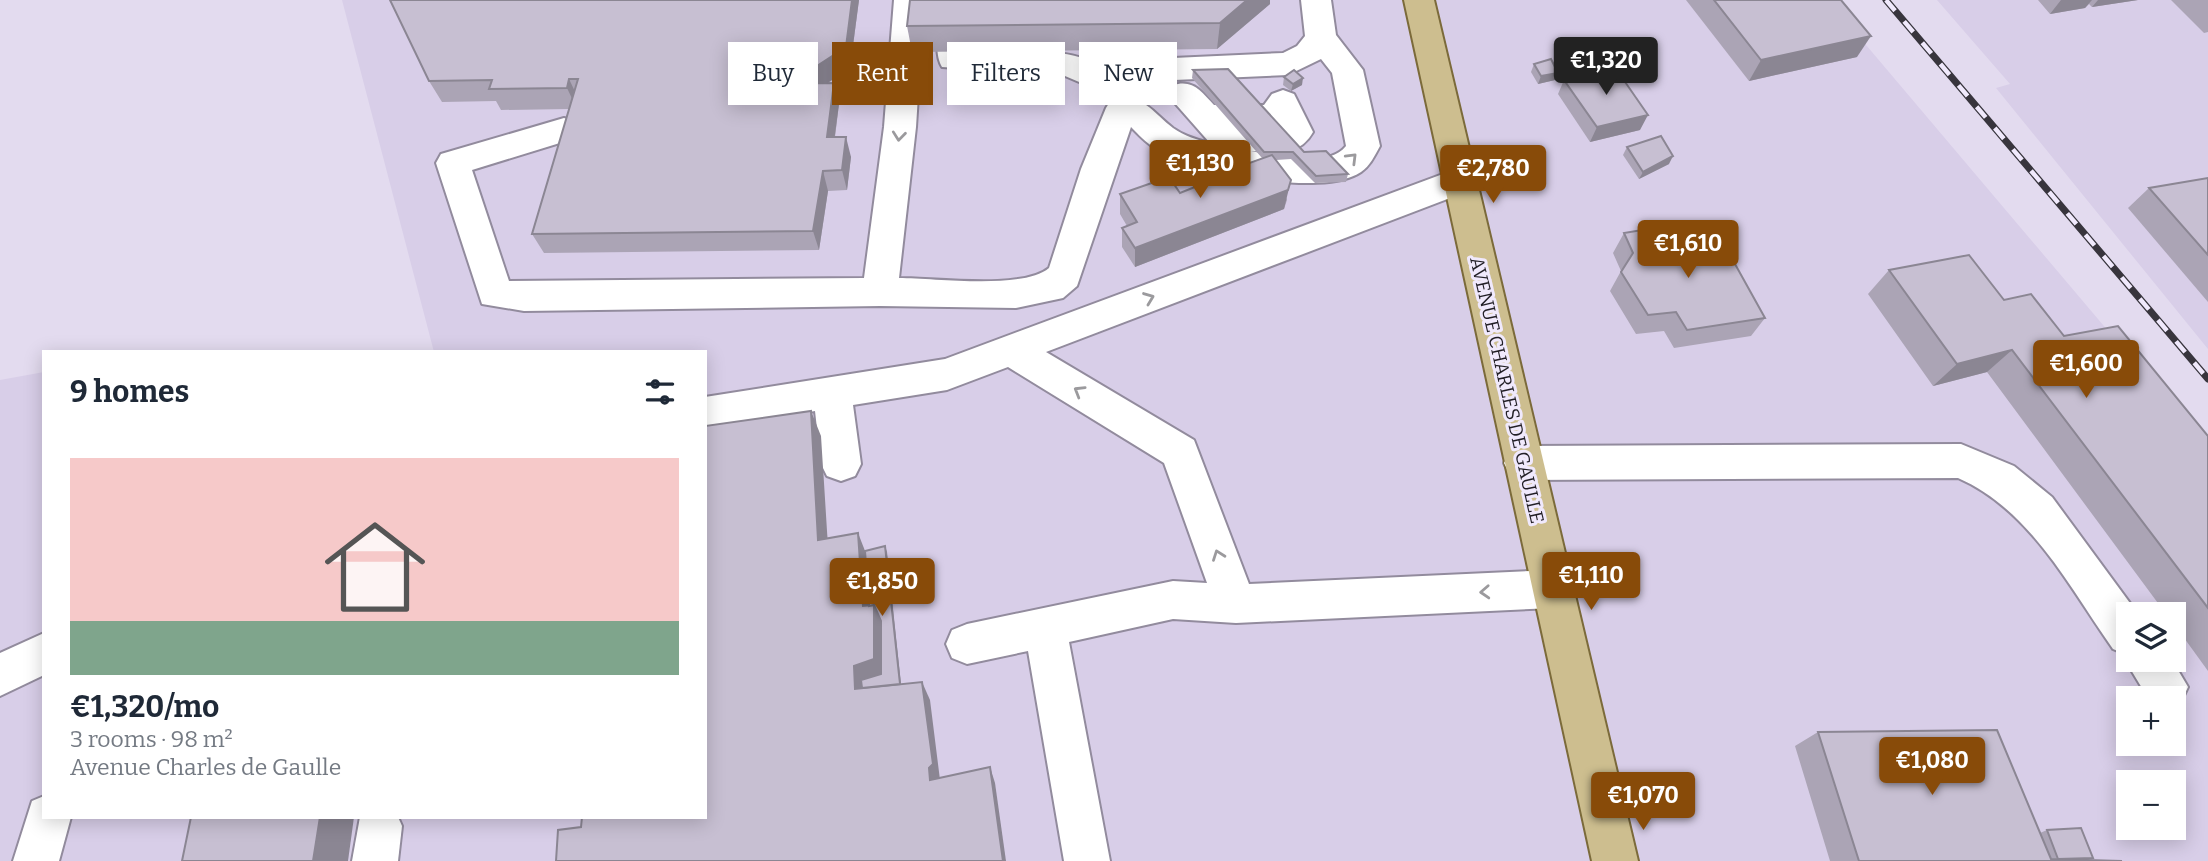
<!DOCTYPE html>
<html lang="en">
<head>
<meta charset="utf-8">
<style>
	:root { --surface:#fff; --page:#f6f6f7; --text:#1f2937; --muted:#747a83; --line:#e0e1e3; --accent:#884b09 }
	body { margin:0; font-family:Bitter,serif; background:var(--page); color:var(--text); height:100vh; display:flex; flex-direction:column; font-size:26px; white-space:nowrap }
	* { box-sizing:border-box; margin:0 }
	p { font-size:23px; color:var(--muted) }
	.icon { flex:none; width:38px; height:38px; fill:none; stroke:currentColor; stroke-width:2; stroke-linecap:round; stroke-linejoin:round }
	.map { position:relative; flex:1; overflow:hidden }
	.sheet { position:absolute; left:42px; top:350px; width:665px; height:469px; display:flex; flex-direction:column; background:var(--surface); border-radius:0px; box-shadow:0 4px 18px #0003 }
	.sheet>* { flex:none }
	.top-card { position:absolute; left:728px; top:42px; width:665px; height:63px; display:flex; gap:14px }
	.fabs { position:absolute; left:2116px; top:602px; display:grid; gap:14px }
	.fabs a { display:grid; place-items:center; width:70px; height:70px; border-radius:0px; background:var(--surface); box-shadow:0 4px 18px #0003; font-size:35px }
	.price { position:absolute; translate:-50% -60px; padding:0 16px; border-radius:7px; background:var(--accent); color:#fff; font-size:23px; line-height:46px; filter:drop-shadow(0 2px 4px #0008) }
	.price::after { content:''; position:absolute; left:50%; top:42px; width:21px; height:16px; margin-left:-10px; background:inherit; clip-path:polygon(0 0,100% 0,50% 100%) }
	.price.active { background:#222; color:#fff }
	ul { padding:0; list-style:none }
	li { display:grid; align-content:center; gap:14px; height:371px; padding:0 28px }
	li+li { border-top:2px solid var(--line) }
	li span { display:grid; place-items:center; height:217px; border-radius:0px; color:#555 }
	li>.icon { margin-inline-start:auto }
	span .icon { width:126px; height:126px; fill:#fffc; stroke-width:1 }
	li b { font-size:30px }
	h2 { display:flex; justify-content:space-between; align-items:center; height:84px; padding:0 28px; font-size:30px }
	.pill { padding:0 24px; border-radius:0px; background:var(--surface); box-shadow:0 4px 18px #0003; font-size:24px; line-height:63px }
	.pill.active { background:var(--accent); color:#fff }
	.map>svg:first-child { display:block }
	.built { fill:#d8cee8; fill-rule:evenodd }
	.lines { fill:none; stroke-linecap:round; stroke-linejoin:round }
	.minor-casing { stroke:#928b9d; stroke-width:4 }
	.major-casing { stroke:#7b6a3a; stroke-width:4 }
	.minor { fill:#fff; fill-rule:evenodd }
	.major { fill:#cdbe8f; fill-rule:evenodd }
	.rail-casing { stroke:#38353d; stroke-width:7 }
	.rail { stroke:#f0e9fc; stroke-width:4.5; stroke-dasharray:14; stroke-linecap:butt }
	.wall { fill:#aba4b5 }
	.shaded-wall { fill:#8b8693 }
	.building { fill:#c7bfd2; stroke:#8b8693; stroke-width:2 }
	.oneway { stroke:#9b9a9d }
	.labels { text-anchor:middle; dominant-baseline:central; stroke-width:6; stroke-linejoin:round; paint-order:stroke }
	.street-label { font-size:19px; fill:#211e25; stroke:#f0e9fc }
</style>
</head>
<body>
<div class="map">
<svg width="2208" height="861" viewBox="0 0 2208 861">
	<rect width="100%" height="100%" fill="#e3dbef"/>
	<!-- built -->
	<g class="built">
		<path d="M 342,0 L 1828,0 L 2208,449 L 2208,861 L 0,861 L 0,380 L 44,372 L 44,817 L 705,817 L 705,352 L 434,352 ZM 2128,614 L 2174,614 L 2174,660 L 2128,660 ZM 2128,698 L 2174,698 L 2174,744 L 2128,744 ZM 2128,782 L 2174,782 L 2174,828 L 2128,828 Z"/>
		<path d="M 1937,0 L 2208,0 L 2208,349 L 1996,88 L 2010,84 Z"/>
	</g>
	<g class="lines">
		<defs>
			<g id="minor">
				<path d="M 894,0 L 924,0 L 916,127 L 899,278 C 935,278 1023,290 1049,268 L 1081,169 L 1106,108 L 1111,100 C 1141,91 1151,111 1173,128 C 1184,136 1198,140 1210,143 L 1173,101 L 1168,93 L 1173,85 C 1193,79 1201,91 1214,105 L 1264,105 L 1272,94 L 1283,90 L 1294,94 L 1313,132 C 1299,157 1276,152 1251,151 C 1277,156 1328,169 1346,146 L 1332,73 L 1321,59 L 1288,75 L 1151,81 L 1140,78 L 1135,70 L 1140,62 L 1151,59 L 1283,53 L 1297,46 L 1305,36 L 1301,0 L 1331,0 L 1336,35 L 1363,70 L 1380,146 C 1375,155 1370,166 1361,172 C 1321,199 1194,171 1155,148 C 1146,143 1138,134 1131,127 L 1077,286 L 1063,298 L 1016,308 L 880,306 L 524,311 L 482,304 L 436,163 L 441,154 L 564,118 L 576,122 L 580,130 L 576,138 L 472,170 L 509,281 L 864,278 L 884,127 Z"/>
				<path d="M 956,12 L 967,16 L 971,23 L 969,49 C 1006,51 1093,44 1114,79 L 1109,87 L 1098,90 L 1065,76 L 942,67 C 934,54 937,28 945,16 Z"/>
				<path d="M 1459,168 L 1471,172 L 1476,181 L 1471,190 L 1046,352 L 1194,440 L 1249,584 L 1553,570 L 1568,575 L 1574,589 L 1568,603 L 1553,608 L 1236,623 L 1173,619 L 1069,642 L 1110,861 L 1064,861 L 1028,651 L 967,664 L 952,658 L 946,644 L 952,630 L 967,624 L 1173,581 L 1207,583 L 1164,463 L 1008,367 L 947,390 L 853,405 L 861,464 L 855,476 L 841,481 L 827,476 L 821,464 L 815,411 L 705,429 L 705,397 L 945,359 Z"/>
				<path d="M 1961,444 L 2014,466 L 2052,497 L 2138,614 L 2128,614 L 2128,660 L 2172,660 L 2188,687 L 2181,702 L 2174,705 L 2174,698 L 2148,698 L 2125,660 L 2127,655 L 2113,649 C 2069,587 2031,510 1958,478 L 1524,480 L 1510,475 L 1504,463 L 1510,451 L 1524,446 Z"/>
				<path d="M 44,633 L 44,675 L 0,696 L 0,653 Z"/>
				<path d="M 44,796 L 44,817 L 71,817 L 59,861 L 13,861 L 32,801 Z"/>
				<path d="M 360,817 L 398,817 L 402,826 L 398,861 L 352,861 Z"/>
			</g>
			<path id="major" d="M 1404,0 L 1434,0 L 1638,861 L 1592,861 Z"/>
		</defs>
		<!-- minor casing -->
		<use href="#minor" class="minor-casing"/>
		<!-- major casing -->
		<use href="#major" class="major-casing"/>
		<!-- minor -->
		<use href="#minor" class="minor"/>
		<!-- major -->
		<use href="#major" class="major"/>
		<defs>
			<path id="rail" d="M 1886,0 L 2208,379"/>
		</defs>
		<!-- rail casing -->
		<use href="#rail" class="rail-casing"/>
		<!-- rail -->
		<use href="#rail" class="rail"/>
	</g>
	<!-- wall -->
	<g class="wall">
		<path d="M 390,0 L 859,0 L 850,68 L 828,83 L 834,83 L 839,104 L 835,137 L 851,157 L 847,190 L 828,191 L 819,250 L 544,253 L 532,234 L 569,109 L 501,110 L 496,101 L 442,102 L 429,81 Z"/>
		<path d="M 1686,0 L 1841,0 L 1857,57 L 1749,81 Z"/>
		<path d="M 2038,0 L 2138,0 L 2092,7 L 2089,4 L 2085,8 L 2050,14 Z"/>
		<path d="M 2171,0 L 2208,0 L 2208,32 L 2204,33 Z"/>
		<path d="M 1270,4 L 1217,49 L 912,52 L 907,26 Z"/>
		<path d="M 1534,64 L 1558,73 L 1555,80 L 1538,84 L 1531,72 Z"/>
		<path d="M 1193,70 L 1304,152 L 1348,174 L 1346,182 L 1315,183 L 1291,159 L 1276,160 L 1287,200 L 1284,209 L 1135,267 L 1122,247 L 1122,228 L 1127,226 L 1120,214 L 1120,194 L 1180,193 L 1193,188 L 1193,183 L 1262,158 L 1192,78 Z"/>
		<path d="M 1284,77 L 1302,85 L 1291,91 L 1283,85 Z"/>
		<path d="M 1564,80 L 1640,130 L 1590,142 L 1558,94 Z"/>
		<path d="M 1627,147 L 1669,164 L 1639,179 L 1623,155 Z"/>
		<path d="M 2208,178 L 2208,302 L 2128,208 L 2149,188 Z"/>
		<path d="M 1624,233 L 1671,244 L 1765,318 L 1751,336 L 1674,348 L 1664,331 L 1636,334 L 1610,291 L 1621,271 L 1613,253 Z"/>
		<path d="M 1889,270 L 2004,300 L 2064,336 L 2208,436 L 2208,671 L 2174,624 L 2174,614 L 2166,614 L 1987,372 L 1933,386 L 1868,294 Z"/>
		<path d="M 1818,732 L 2040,833 L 2047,830 L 2093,858 L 2087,860 L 2122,861 L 1830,861 L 1795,746 Z"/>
	</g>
	<!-- shaded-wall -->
	<g class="shaded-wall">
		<path d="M 852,0 L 859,0 L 850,68 L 806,97 L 800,77 Z"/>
		<path d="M 1247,0 L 1270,0 L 1270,4 L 1217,49 L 1220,23 Z"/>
		<path d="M 2061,0 L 2092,0 L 2085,8 L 2050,14 Z"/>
		<path d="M 2098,0 L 2138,0 L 2092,7 Z"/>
		<path d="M 1871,36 L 1857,57 L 1749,81 L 1761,60 Z"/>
		<path d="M 1558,73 L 1555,80 L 1538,84 L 1541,76 Z"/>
		<path d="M 1303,78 L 1302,85 L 1291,91 L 1293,84 Z"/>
		<path d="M 569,79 L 579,100 L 577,109 L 567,88 Z"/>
		<path d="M 834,83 L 839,104 L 832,157 L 827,137 Z"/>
		<path d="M 1648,115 L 1640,130 L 1590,142 L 1597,127 Z"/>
		<path d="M 846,137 L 851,157 L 847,190 L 842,170 Z"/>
		<path d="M 1673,156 L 1669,164 L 1639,179 L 1643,172 Z"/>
		<path d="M 823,171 L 828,191 L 819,250 L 813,231 Z"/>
		<path d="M 1291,180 L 1284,209 L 1135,267 L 1135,248 Z"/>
		<path d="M 2012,350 L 1987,372 L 1933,386 L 1957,364 Z"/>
		<path d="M 811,411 L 821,436 L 829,562 L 818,540 Z"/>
		<path d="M 858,533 L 867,556 L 872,622 L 863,606 Z"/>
		<path d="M 885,546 L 887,552 L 903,703 L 901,698 Z"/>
		<path d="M 874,605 L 883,626 L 883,678 L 865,703 L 855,689 L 854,666 Z"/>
		<path d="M 922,682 L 930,700 L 940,780 L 930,780 Z"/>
		<path d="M 990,767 L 995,783 L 1006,861 L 1003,861 Z"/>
		<path d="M 320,817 L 354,817 L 348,861 L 313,861 Z"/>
	</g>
	<!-- building -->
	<g class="building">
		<path d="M 390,0 L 852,0 L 846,47 L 800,77 L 771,77 L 773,84 L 834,83 L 827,137 L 846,137 L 842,170 L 823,171 L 813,231 L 532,234 L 578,79 L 569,79 L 567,88 L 489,89 L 492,80 L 429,81 Z"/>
		<path d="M 910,0 L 1247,0 L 1220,23 L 907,26 Z"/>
		<path d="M 1714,0 L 1841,0 L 1871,36 L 1761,60 Z"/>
		<path d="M 1551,59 L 1558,73 L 1541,76 L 1534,64 Z"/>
		<path d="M 1614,66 L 1648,115 L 1597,127 L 1564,80 Z"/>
		<path d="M 1228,69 L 1304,152 L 1326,151 L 1348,174 L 1316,176 L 1293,152 L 1264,152 L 1193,70 Z"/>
		<path d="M 1294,70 L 1303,78 L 1293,84 L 1284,77 Z"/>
		<path d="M 1661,136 L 1673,156 L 1643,172 L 1627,147 Z"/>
		<path d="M 1272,155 L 1291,180 L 1288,190 L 1135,248 L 1122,228 L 1137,222 L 1120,194 L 1169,177 L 1180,193 L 1195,187 L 1193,183 Z"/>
		<path d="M 2208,178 L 2208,255 L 2149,188 Z"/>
		<path d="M 1660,227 L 1671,244 L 1720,237 L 1765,318 L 1687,330 L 1676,312 L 1648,315 L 1621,272 L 1633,253 L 1624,233 Z"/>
		<path d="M 1969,255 L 2004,300 L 2031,294 L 2064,336 L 2118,326 L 2208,436 L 2208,608 L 2012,350 L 1957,364 L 1889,270 Z"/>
		<path d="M 811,411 L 818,540 L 858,533 L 863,606 L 874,605 L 874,659 L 854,666 L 855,689 L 922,682 L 933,764 L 929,768 L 930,780 L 990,767 L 1003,861 L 556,861 L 558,830 L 581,827 L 582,817 L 705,817 L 705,426 Z"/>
		<path d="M 885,546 L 900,684 L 862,688 L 861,680 L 881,674 L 881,621 L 874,605 L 869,606 L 865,551 Z"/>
		<path d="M 1997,730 L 2051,859 L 2122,861 L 1859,861 L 1818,732 Z"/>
		<path d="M 191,817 L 320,817 L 313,861 L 182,861 Z"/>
		<path d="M 2081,828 L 2093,858 L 2058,859 L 2047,830 Z"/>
	</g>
	<!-- one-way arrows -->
	<defs><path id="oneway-chevron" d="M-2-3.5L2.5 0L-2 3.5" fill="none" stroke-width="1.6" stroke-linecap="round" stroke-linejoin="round" transform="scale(1.75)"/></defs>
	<g class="oneway">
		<use href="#oneway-chevron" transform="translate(899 136) rotate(96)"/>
		<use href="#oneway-chevron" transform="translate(1352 158) rotate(-45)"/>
		<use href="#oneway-chevron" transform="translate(1149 298) rotate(-21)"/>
		<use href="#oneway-chevron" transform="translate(1079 391) rotate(-149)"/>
		<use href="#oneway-chevron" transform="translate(1218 555) rotate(-110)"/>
		<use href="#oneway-chevron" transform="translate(1485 592) rotate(177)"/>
	</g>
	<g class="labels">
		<!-- street labels -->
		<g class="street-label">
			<text transform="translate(1507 390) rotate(77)">AVENUE CHARLES DE GAULLE</text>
		</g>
	</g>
</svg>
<div class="fabs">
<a><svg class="icon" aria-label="layers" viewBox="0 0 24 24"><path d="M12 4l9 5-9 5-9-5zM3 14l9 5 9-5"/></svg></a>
<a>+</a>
<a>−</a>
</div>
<b class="price active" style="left:1606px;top:97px">€1,320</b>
<b class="price" style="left:1200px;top:200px">€1,130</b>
<b class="price" style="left:1493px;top:205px">€2,780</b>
<b class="price" style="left:1688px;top:280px">€1,610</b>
<b class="price" style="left:2086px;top:400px">€1,600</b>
<b class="price" style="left:1591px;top:612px">€1,110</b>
<b class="price" style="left:882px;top:618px">€1,850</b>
<b class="price" style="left:1932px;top:797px">€1,080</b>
<b class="price" style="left:1643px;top:832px">€1,070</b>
<div class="top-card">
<a class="pill">Buy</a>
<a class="pill active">Rent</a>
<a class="pill">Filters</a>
<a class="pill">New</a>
</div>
<section class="sheet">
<h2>9 homes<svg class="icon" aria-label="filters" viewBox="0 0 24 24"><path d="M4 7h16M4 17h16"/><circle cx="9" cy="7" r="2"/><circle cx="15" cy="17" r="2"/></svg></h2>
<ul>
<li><span style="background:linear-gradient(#f6c9c9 75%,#7fa58c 0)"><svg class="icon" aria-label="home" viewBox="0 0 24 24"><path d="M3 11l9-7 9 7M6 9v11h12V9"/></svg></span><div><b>€1,320/mo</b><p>3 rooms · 98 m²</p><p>Avenue Charles de Gaulle</p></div></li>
</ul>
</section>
</div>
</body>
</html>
